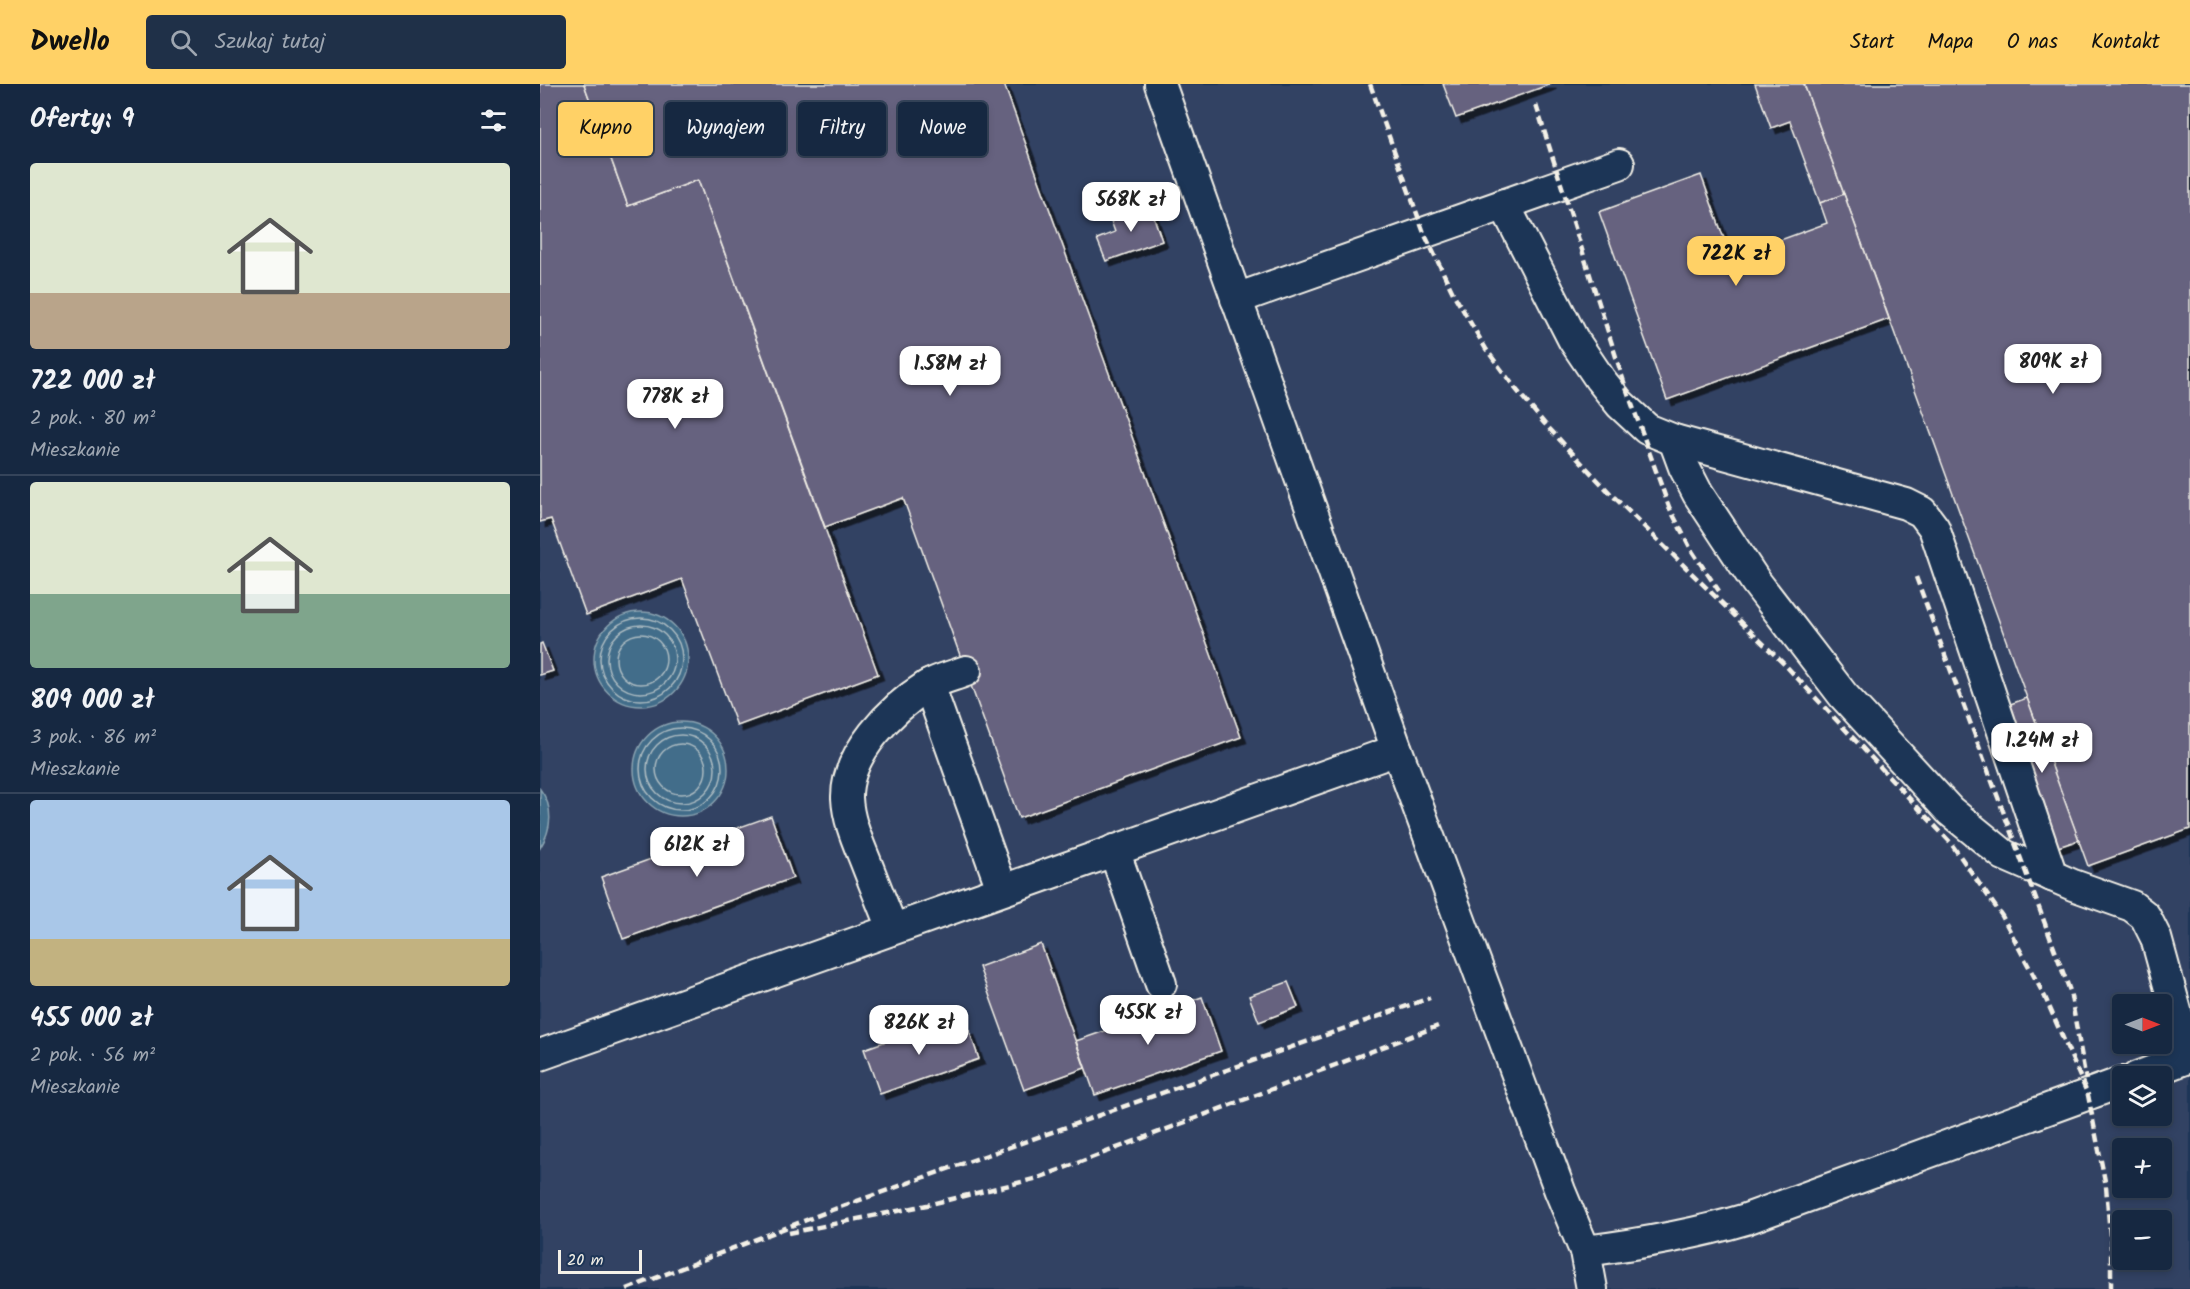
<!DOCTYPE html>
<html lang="pl">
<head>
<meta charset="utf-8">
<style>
	:root { --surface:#162841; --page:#1f3048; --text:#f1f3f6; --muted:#9ea6b1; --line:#35445a; --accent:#ffd166 }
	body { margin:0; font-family:Kalam,sans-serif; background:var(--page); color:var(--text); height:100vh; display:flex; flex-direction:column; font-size:22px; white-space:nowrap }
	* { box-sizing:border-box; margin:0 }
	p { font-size:20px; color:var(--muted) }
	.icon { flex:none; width:33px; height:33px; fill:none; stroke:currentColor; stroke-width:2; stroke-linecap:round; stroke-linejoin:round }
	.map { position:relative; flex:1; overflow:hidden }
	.side { display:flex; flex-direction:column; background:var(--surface); width:540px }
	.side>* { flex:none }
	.banner { position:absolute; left:18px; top:18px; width:570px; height:54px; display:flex; gap:12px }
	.needle { width:39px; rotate:90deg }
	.tools { position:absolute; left:1572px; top:910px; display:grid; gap:12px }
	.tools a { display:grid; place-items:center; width:60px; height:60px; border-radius:6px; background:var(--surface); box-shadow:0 3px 9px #0003,0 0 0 2px var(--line); font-size:30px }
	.scale { position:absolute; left:18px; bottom:15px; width:84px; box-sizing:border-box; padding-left:6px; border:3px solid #f4f1e8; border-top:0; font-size:16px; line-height:21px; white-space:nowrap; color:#f4f1e8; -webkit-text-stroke:4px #1d3557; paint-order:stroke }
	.price { position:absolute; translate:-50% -51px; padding:0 14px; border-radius:12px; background:#fff; color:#222; font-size:20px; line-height:39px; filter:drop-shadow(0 2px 3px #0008) }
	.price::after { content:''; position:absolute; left:50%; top:36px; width:18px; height:14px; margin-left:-9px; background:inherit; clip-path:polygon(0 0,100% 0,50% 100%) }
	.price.current { background:var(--accent); color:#111 }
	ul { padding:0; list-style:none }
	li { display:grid; align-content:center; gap:12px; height:318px; padding:0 30px }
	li+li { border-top:2px solid var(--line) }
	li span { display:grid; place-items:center; height:186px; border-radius:6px; color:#555 }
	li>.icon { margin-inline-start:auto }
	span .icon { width:108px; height:108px; fill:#fffc; stroke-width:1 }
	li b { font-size:26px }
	h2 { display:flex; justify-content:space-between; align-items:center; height:72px; padding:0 30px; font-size:26px }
	.chip { padding:0 21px; border-radius:6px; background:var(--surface); box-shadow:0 3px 9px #0003,0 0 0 2px var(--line); font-size:21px; line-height:54px }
	.chip.current { background:var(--accent); color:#111 }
	header { display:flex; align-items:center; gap:36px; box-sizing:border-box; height:84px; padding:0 30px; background:var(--accent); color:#111 }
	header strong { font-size:28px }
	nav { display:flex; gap:33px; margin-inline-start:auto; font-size:21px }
	.search { width:420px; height:54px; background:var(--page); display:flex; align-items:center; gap:15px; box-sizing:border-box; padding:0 21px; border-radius:6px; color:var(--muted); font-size:22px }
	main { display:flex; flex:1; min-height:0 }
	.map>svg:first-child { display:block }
	.built { fill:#334263; fill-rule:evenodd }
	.water { fill:#426d8a; stroke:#89a2b0; stroke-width:1.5 }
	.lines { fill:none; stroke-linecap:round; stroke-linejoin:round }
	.shore { stroke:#adbcc2; stroke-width:1.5 }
	.building { fill:#66627f; stroke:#f4f1e8; stroke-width:1.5; filter:url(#shadow) }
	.minor-casing { stroke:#f4f1e8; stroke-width:34 }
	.minor { stroke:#1d3557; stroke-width:30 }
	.rail { stroke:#f4f1e8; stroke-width:4.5; stroke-dasharray:9 4.5; stroke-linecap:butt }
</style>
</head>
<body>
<header>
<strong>Dwello</strong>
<div class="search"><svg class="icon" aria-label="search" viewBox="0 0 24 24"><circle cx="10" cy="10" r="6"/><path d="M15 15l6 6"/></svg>Szukaj tutaj</div>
<nav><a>Start</a><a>Mapa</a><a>O nas</a><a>Kontakt</a></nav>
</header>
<main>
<section class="side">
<h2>Oferty: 9<svg class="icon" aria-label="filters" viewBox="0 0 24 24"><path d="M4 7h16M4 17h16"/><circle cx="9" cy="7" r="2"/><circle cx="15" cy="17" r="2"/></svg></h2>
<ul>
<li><span style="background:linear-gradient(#dfe7d0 70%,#b9a48a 0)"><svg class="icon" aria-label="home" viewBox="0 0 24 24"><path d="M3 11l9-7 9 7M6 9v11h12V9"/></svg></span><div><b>722 000 zł</b><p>2 pok. · 80 m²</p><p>Mieszkanie</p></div></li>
<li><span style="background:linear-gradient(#dfe7d0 60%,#7fa58c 0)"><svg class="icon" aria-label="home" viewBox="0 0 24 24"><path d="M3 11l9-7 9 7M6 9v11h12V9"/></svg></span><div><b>809 000 zł</b><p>3 pok. · 86 m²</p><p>Mieszkanie</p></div></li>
<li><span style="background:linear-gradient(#a9c7e8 75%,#c2b280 0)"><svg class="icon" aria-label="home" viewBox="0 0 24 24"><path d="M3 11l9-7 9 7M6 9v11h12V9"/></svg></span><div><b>455 000 zł</b><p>2 pok. · 56 m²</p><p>Mieszkanie</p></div></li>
</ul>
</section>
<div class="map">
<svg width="1650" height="1205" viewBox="0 0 1650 1205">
	<defs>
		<filter id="shadow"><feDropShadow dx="5.5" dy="5.5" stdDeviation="0" flood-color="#0009"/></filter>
	</defs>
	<rect width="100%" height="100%" fill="#1d3557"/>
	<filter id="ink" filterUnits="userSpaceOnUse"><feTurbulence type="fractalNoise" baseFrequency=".0167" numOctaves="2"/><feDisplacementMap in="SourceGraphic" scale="12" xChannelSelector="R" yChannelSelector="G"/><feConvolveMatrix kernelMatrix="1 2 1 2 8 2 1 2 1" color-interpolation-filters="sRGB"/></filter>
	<g filter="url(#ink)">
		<!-- built -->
		<path class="built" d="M 0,0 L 1650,0 L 1650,1205 L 0,1205 ZM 1582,921 L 1622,921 L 1622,960 L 1582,960 ZM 1582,993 L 1622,993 L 1622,1032 L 1582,1032 ZM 1582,1065 L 1622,1065 L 1622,1104 L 1582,1104 ZM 1582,1137 L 1622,1137 L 1622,1176 L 1582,1176 Z"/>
		<!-- water -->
		<g class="water">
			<circle cx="101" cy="575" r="47"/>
			<circle cx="141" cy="685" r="47"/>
			<path d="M 0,705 C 14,723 12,745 0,764 Z"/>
		</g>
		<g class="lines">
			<!-- shore -->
			<g class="shore">
				<circle cx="101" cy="575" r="41"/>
				<circle cx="101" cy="575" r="34"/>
				<circle cx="101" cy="575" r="25"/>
				<circle cx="141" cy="685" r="41"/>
				<circle cx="141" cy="685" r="34"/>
				<circle cx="141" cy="685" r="25"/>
			</g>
		</g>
		<!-- building -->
		<g class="building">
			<path d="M 0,0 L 44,0 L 88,122 L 158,96 L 338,590 L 197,642 L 142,495 L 46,531 L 11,435 L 0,438 Z"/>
			<path d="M 44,0 L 464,0 L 701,653 L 479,734 L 363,414 L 285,443 L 158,96 L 88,122 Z"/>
			<path d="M 903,0 L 1011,0 L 916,34 Z"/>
			<path d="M 1215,0 L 1264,0 L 1304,110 L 1280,119 L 1250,37 L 1231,44 Z"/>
			<path d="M 1264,0 L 1650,0 L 1650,745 L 1548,782 Z"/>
			<path d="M 1161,91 L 1191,174 L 1287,139 L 1280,119 L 1304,110 L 1349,235 L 1127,316 L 1059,128 Z"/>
			<path d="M 609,119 L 622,157 L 566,177 L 557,155 L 575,148 L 570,134 Z"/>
			<path d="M 2,559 L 13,587 L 0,591 L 0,560 Z"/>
			<path d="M 1487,614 L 1539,756 L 1515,764 L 1465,622 Z"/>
			<path d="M 231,732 L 253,794 L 83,855 L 61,793 Z"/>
			<path d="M 501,860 L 545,984 L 484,1006 L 439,883 Z"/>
			<path d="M 748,898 L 758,923 L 719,938 L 709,912 Z"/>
			<path d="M 662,913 L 681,967 L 555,1011 L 536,957 Z"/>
			<path d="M 400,938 L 405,954 L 429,946 L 439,975 L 340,1010 L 324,965 Z"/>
		</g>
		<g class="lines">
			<defs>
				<g id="minor">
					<path d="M 620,0 L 857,666 L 1020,1107 L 1045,1167 C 1100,1160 1153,1151 1206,1135 L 1582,998"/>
					<path d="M 964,120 L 1033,255 L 1060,295 L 1080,320 L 1107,345 L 1134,356 L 1366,420 L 1382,428 L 1394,444 L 1512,792"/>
					<path d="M 696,215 L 1079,80"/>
					<path d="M 1134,356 L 1144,383 L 1158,410 L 1216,498 L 1303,611 L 1410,727 L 1464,771 L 1533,801 L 1592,822 L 1605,832 L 1616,854 L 1649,974"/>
					<path d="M 389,601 L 462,805"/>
					<path d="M 574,766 L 621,900"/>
					<path d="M 352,844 C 343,822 334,799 325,776 C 317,756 308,736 307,714 C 306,670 352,624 387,602 C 399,595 413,592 426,587"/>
					<path d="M 0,971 L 857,666"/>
					<path d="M 1597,993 L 1650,973"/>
					<path d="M 1045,1167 L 1052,1205"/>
				</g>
			</defs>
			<!-- minor casing -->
			<use href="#minor" class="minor-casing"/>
			<!-- minor -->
			<use href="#minor" class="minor"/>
			<!-- rail -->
			<g class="rail">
				<path d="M 830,0 L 884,149 L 913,209 L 946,265 L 975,304 L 1004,339 L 1070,409 L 1247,583 L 1410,758 L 1462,832 L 1505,913 L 1548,1011 L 1566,1102 L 1571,1163 L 1571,1205"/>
				<path d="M 996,21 L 1084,298 L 1129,423 L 1152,467 L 1179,507"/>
				<path d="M 1376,493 L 1530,907 L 1546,996"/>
				<path d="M 249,1149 L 387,1121 L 498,1094 L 898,942"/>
				<path d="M 87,1205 L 292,1126 L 890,914"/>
			</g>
		</g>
	</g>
</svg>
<div class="tools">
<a><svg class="needle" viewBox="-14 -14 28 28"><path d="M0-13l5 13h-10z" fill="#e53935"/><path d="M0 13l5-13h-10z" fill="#9ea6b1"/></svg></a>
<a><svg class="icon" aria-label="layers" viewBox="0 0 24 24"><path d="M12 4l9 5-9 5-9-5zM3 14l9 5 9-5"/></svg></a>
<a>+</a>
<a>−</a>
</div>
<div class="scale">20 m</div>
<b class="price" style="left:591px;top:149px">568K zł</b>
<b class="price current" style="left:1196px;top:203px">722K zł</b>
<b class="price" style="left:1513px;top:311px">809K zł</b>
<b class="price" style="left:410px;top:313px">1.58M zł</b>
<b class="price" style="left:135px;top:346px">778K zł</b>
<b class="price" style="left:1502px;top:690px">1.24M zł</b>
<b class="price" style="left:157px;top:794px">612K zł</b>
<b class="price" style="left:608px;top:962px">455K zł</b>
<b class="price" style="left:379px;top:972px">826K zł</b>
<div class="banner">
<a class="chip current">Kupno</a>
<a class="chip">Wynajem</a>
<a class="chip">Filtry</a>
<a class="chip">Nowe</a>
</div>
</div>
</main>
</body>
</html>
